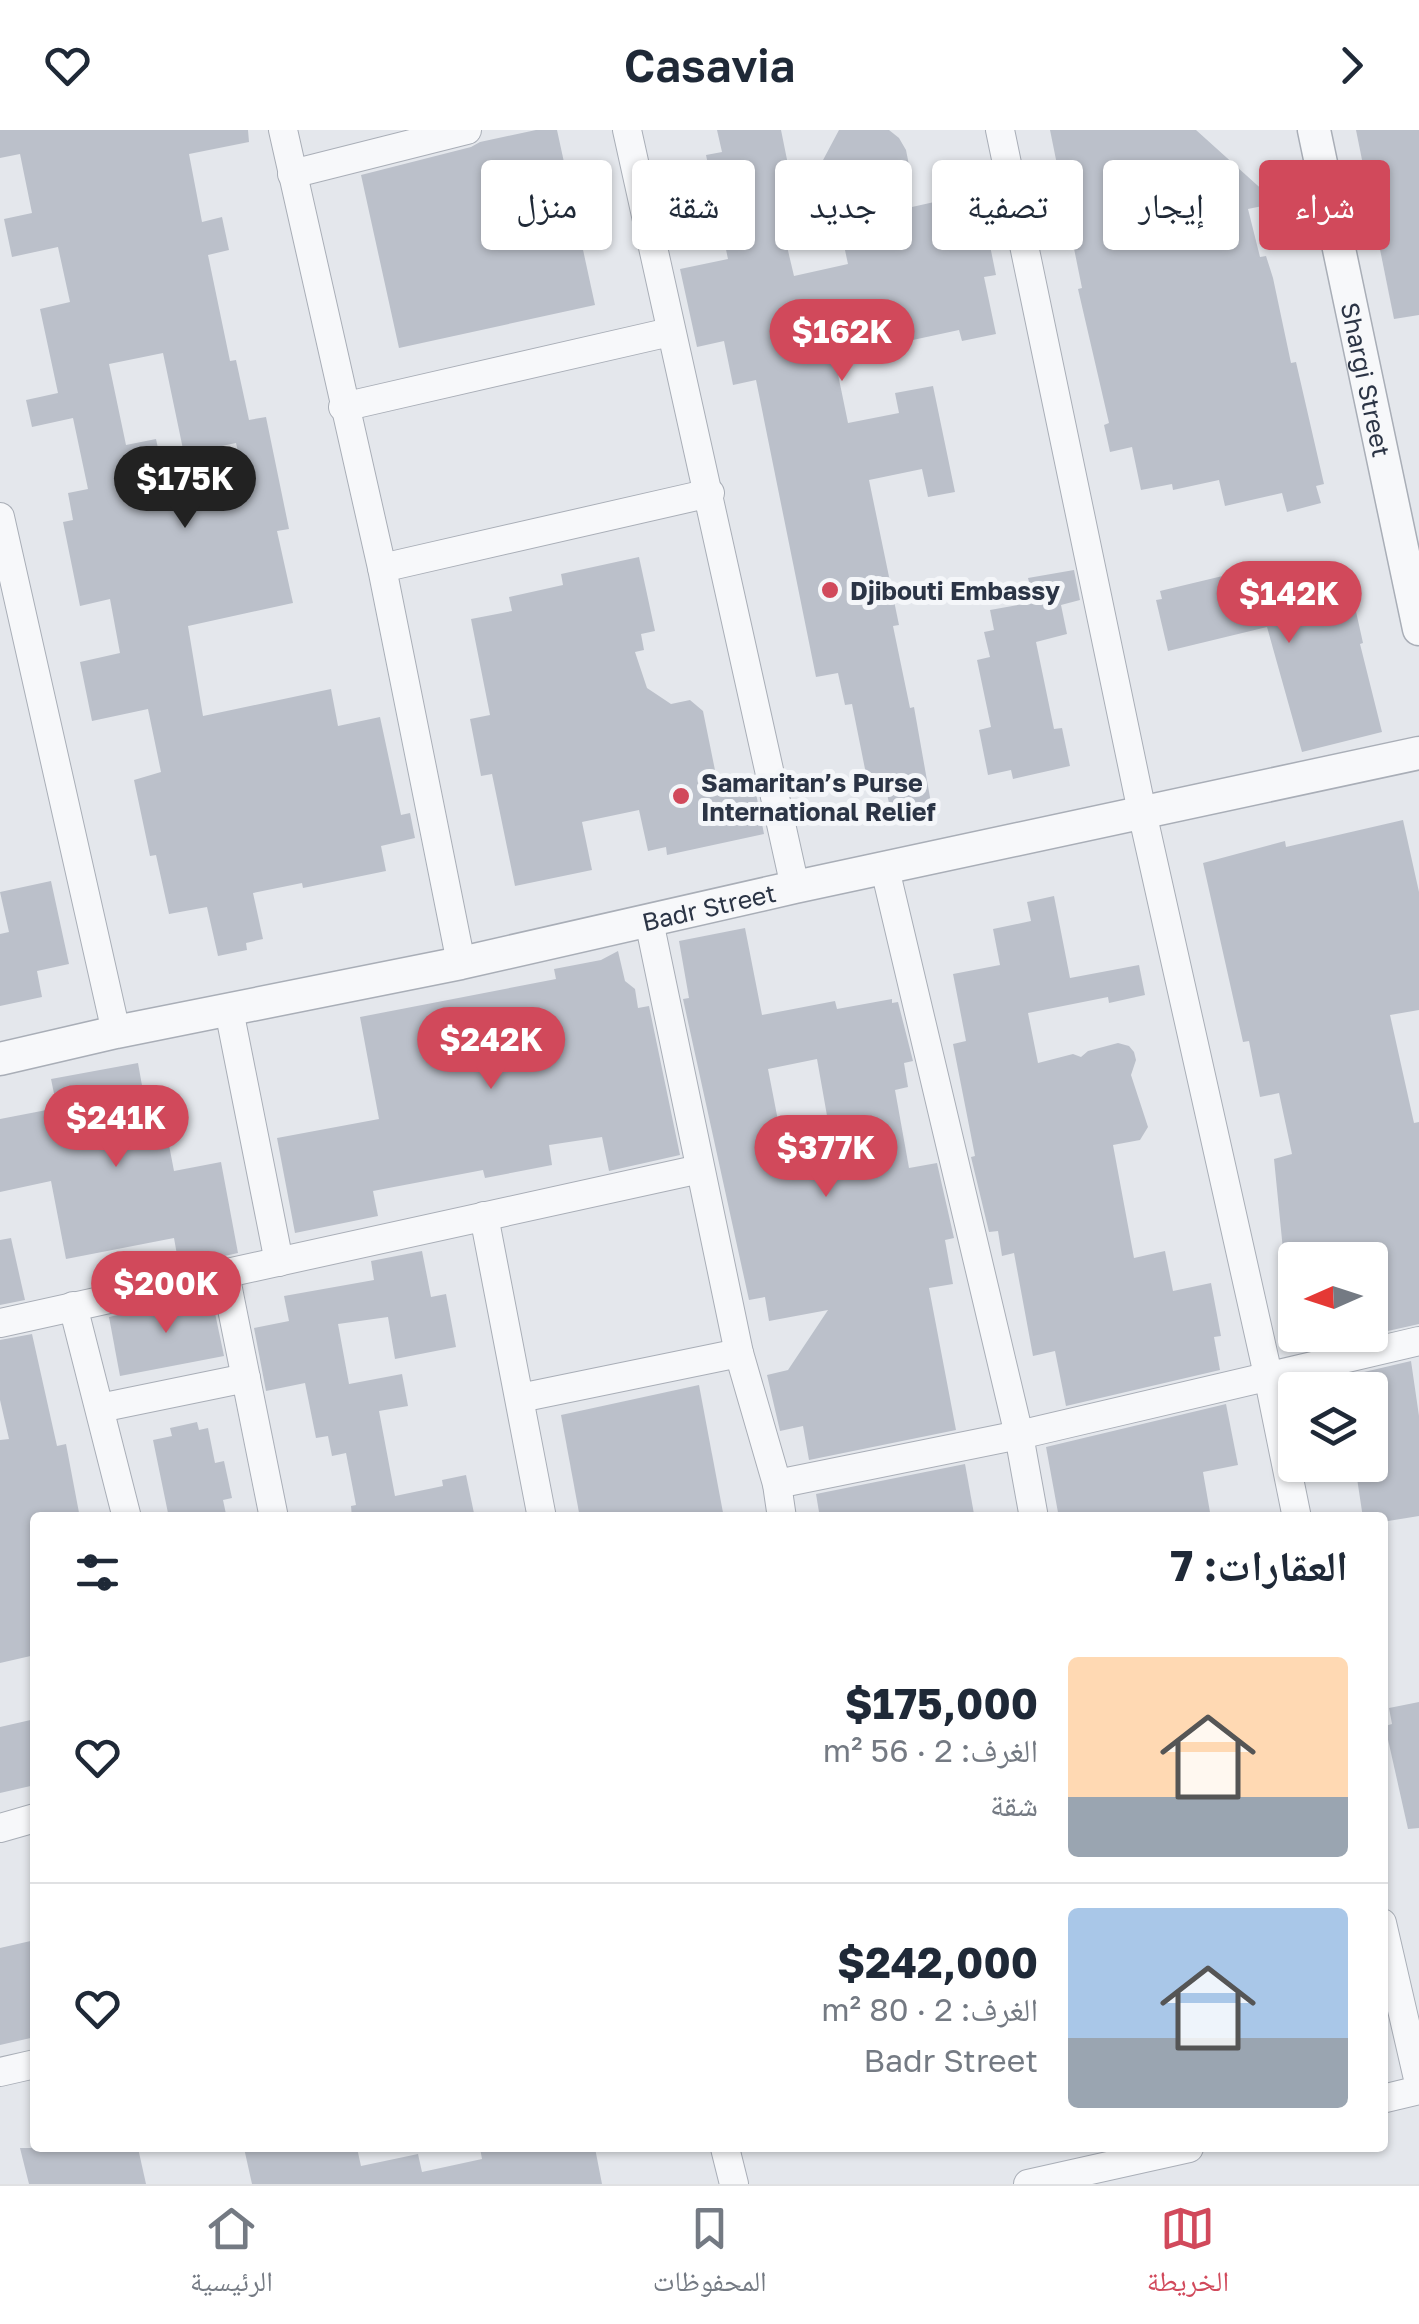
<!DOCTYPE html>
<html lang="ar">
<head>
<meta charset="utf-8">
<style>
	:root { --surface:#fff; --page:#f2f2f3; --text:#1f2937; --muted:#747a83; --line:#e0e1e3; --accent:#d1495b }
	body { margin:0; font-family:"Golos Text","Noto Naskh Arabic",sans-serif; background:var(--page); color:var(--text); direction:rtl; height:100vh; display:flex; flex-direction:column; font-size:38px; white-space:nowrap }
	* { box-sizing:border-box; margin:0 }
	p { font-size:32px; color:var(--muted) }
	.icon { flex:none; width:55px; height:55px; fill:none; stroke:currentColor; stroke-width:2; stroke-linecap:round; stroke-linejoin:round }
	.map { position:relative; flex:1; overflow:hidden; direction:ltr }
	.details { position:absolute; left:30px; top:1382px; width:1358px; height:640px; display:flex; flex-direction:column; background:var(--surface); border-radius:10px; box-shadow:0 2px 8px #0004; direction:rtl }
	.details>* { flex:none }
	.banner { position:absolute; left:30px; top:30px; width:1360px; height:90px; direction:rtl; display:flex; gap:20px }
	.needle { width:65px; rotate:267deg }
	.tools { position:absolute; left:1278px; top:1112px; display:grid; gap:20px }
	.tools a { display:grid; place-items:center; width:110px; height:110px; border-radius:10px; background:var(--surface); box-shadow:0 2px 8px #0004; font-size:50px }
	.price { position:absolute; translate:-50% -85px; padding:0 22px; border-radius:35px; background:var(--accent); color:#fff; font-size:32px; line-height:65px; filter:drop-shadow(0 2px 5px #0008) }
	.price::after { content:''; position:absolute; left:50%; top:60px; width:30px; height:22px; margin-left:-15px; background:inherit; clip-path:polygon(0 0,100% 0,50% 100%) }
	.price.selected { background:#222; color:#fff }
	ul { padding:0; list-style:none }
	li { display:flex; align-items:center; gap:30px; height:250px; padding:0 40px }
	li+li { border-top:2px solid var(--line) }
	li span { display:grid; place-items:center; flex:none; width:280px; height:200px; border-radius:10px; color:#555 }
	li>.icon { margin-inline-start:auto }
	span .icon { width:120px; height:120px; fill:#fffc; stroke-width:1 }
	li b { font-size:42px }
	h2 { display:flex; justify-content:space-between; align-items:center; height:120px; padding:0 40px; font-size:42px }
	.pill { padding:0 35px; border-radius:10px; background:var(--surface); box-shadow:0 2px 8px #0004; font-size:35px; line-height:90px }
	.pill.selected { background:var(--accent); color:#fff }
	header { display:flex; justify-content:space-between; align-items:center; height:130px; padding:0 40px; background:var(--surface); font-size:45px; font-weight:600 }
	.dock { display:flex; justify-content:space-around; align-items:center; height:140px; border-top:2px solid var(--line); background:var(--surface); font-size:28px; color:var(--muted) }
	.dock a { display:grid; justify-items:center; gap:5px }
	.dock .selected { color:var(--accent) }
	.map>svg:first-child { display:block }
	.building { fill:#bbc0ca; fill-rule:evenodd }
	.lines { fill:none; stroke-linecap:round; stroke-linejoin:round }
	.minor-casing { stroke:#a9aeb7; stroke-width:30 }
	.tertiary-casing { stroke:#a9aeb7; stroke-width:35 }
	.minor { stroke:#f7f8fa; stroke-width:28 }
	.tertiary { stroke:#f7f8fa; stroke-width:32 }
	.poi-dot { fill:#d1495b; stroke:#f4f6f9; stroke-width:4 }
	.labels { text-anchor:middle; dominant-baseline:central; stroke-width:10; stroke-linejoin:round; paint-order:stroke }
	.street-label { font-size:25px; fill:#2b3445; stroke:#f4f6f9 }
	.poi-label { font-size:25px; font-weight:bold; fill:#2b3445; stroke:#f4f6f9; text-anchor:start }
</style>
</head>
<body>
<header><svg class="icon" aria-label="forward" viewBox="0 0 24 24"><path d="M9 5l7 7-7 7"/></svg>Casavia<svg class="icon" aria-label="heart" viewBox="0 0 24 24"><path d="M12 20l-8-8c-3-5 5-10 8-4 3-6 11-1 8 4z"/></svg></header>
<div class="map">
<svg width="1419" height="2054" viewBox="0 0 1419 2054">
	<rect width="100%" height="100%" fill="#e4e7ec"/>
	<!-- building -->
	<g class="building">
		<path d="M 0,0 L 248,0 L 249,12 L 189,24 L 202,92 L 222,87 L 229,120 L 208,125 L 230,231 L 236,230 L 249,290 L 266,287 L 289,399 L 277,401 L 293,473 L 188,496 L 203,586 L 331,559 L 338,596 L 380,587 L 401,685 L 410,683 L 415,708 L 381,716 L 386,741 L 303,758 L 302,753 L 253,763 L 263,809 L 246,813 L 247,820 L 218,826 L 207,777 L 169,784 L 156,725 L 150,726 L 134,650 L 161,642 L 148,579 L 92,591 L 80,532 L 120,523 L 110,469 L 80,476 L 63,392 L 73,390 L 68,363 L 88,359 L 73,288 L 32,297 L 26,270 L 58,263 L 40,179 L 70,172 L 58,117 L 12,127 L 4,89 L 32,83 L 20,24 L 0,28 ZM 163,223 L 184,324 L 236,313 L 247,362 L 171,379 L 156,309 L 126,315 L 109,234 Z"/>
		<path d="M 536,0 L 557,0 L 595,175 L 399,218 L 361,45 L 471,17 L 480,12 Z"/>
		<path d="M 717,0 L 781,0 L 797,79 L 839,0 L 889,0 L 899,8 L 906,20 L 909,35 L 903,79 L 979,62 L 996,145 L 984,147 L 996,204 L 962,211 L 959,200 L 885,216 L 881,205 L 832,215 L 848,293 L 899,283 L 895,263 L 933,256 L 955,362 L 928,367 L 922,339 L 869,350 L 899,495 L 893,496 L 910,578 L 914,577 L 931,673 L 891,682 L 885,655 L 869,659 L 852,574 L 845,575 L 838,543 L 816,547 L 756,250 L 733,255 L 724,211 L 697,217 L 680,139 L 728,129 L 706,25 L 722,22 ZM 836,79 L 848,134 L 794,146 L 781,91 Z"/>
		<path d="M 1050,0 L 1196,0 L 1277,73 L 1248,79 L 1260,127 L 1266,126 L 1273,148 L 1291,233 L 1296,232 L 1324,354 L 1316,356 L 1321,373 L 1287,382 L 1282,363 L 1225,376 L 1219,350 L 1173,360 L 1172,354 L 1141,360 L 1132,317 L 1110,322 L 1104,295 L 1109,293 L 1078,159 L 1082,158 Z"/>
		<path d="M 1356,0 L 1419,0 L 1419,185 L 1394,189 Z"/>
		<path d="M 639,427 L 655,501 L 641,504 L 644,520 L 635,522 L 647,558 L 671,574 L 690,570 L 703,581 L 718,655 L 753,648 L 764,704 L 667,725 L 666,717 L 648,721 L 639,680 L 582,692 L 592,740 L 515,756 L 492,644 L 481,646 L 470,589 L 490,585 L 471,489 L 512,481 L 509,467 L 563,455 L 561,444 Z"/>
		<path d="M 1074,440 L 1080,470 L 1061,475 L 1067,504 L 1036,512 L 1054,599 L 1062,598 L 1070,636 L 1013,649 L 1011,640 L 988,645 L 979,600 L 991,597 L 977,530 L 990,527 L 984,502 L 994,500 L 990,480 L 1034,472 L 1028,448 Z"/>
		<path d="M 1347,441 L 1363,513 L 1360,514 L 1382,602 L 1302,622 L 1267,497 L 1168,521 L 1156,470 L 1162,469 L 1160,461 L 1231,444 L 1233,452 L 1241,450 L 1244,464 Z"/>
		<path d="M 1403,690 L 1419,762 L 1419,880 L 1390,885 L 1414,993 L 1419,992 L 1419,1194 L 1370,1205 L 1370,1130 L 1284,1130 L 1274,1029 L 1292,1024 L 1279,963 L 1260,967 L 1249,911 L 1243,912 L 1203,733 L 1285,711 L 1286,717 Z"/>
		<path d="M 51,751 L 69,834 L 37,841 L 42,867 L 0,876 L 0,804 L 9,802 L 0,762 Z"/>
		<path d="M 1054,766 L 1070,848 L 1139,835 L 1145,865 L 1109,873 L 1108,867 L 1028,883 L 1038,933 L 1073,924 L 1081,927 L 1088,921 L 1118,913 L 1129,916 L 1134,922 L 1136,930 L 1131,945 L 1148,997 L 1140,1010 L 1113,1015 L 1134,1128 L 1165,1121 L 1173,1161 L 1211,1153 L 1221,1206 L 1214,1207 L 1220,1240 L 1066,1276 L 1055,1221 L 1033,1226 L 1014,1123 L 1002,1126 L 998,1101 L 989,1102 L 971,1027 L 975,1026 L 953,914 L 966,911 L 953,844 L 1000,835 L 993,799 L 1031,791 L 1027,772 Z"/>
		<path d="M 745,798 L 762,885 L 835,871 L 837,879 L 892,869 L 892,873 L 898,872 L 913,931 L 904,933 L 908,957 L 895,960 L 909,1038 L 937,1033 L 954,1108 L 945,1110 L 953,1154 L 929,1158 L 956,1300 L 809,1330 L 803,1296 L 780,1301 L 767,1245 L 788,1240 L 828,1180 L 769,1191 L 765,1167 L 749,1170 L 683,869 L 689,868 L 679,811 ZM 817,929 L 829,997 L 781,1006 L 768,939 Z"/>
		<path d="M 618,821 L 625,851 L 635,859 L 638,878 L 649,876 L 680,1025 L 609,1041 L 602,1007 L 549,1015 L 552,1035 L 485,1048 L 483,1040 L 373,1061 L 378,1086 L 295,1103 L 277,1008 L 379,989 L 360,887 L 556,849 L 554,839 L 601,830 Z"/>
		<path d="M 138,933 L 143,961 L 158,958 L 174,1041 L 221,1032 L 238,1123 L 179,1136 L 174,1108 L 66,1129 L 51,1051 L 0,1062 L 0,989 L 57,978 L 51,949 Z"/>
		<path d="M 11,1108 L 25,1170 L 0,1175 L 0,1110 Z"/>
		<path d="M 422,1121 L 431,1167 L 446,1164 L 456,1217 L 395,1229 L 388,1187 L 338,1194 L 349,1254 L 402,1244 L 408,1276 L 379,1281 L 395,1366 L 443,1356 L 442,1350 L 466,1345 L 475,1388 L 352,1388 L 351,1376 L 356,1375 L 346,1323 L 332,1326 L 328,1306 L 316,1308 L 305,1253 L 266,1261 L 254,1198 L 289,1191 L 284,1166 L 374,1150 L 371,1131 Z"/>
		<path d="M 211,1164 L 224,1226 L 120,1246 L 109,1187 Z"/>
		<path d="M 32,1204 L 57,1316 L 66,1314 L 80,1388 L 35,1388 L 35,1525 L 0,1533 L 0,1310 L 9,1309 L 0,1270 L 0,1210 Z"/>
		<path d="M 1411,1231 L 1419,1286 L 1419,1386 L 1382,1392 L 1382,1388 L 1363,1388 L 1355,1335 L 1370,1335 L 1370,1260 L 1318,1260 L 1317,1253 Z"/>
		<path d="M 699,1255 L 724,1388 L 580,1388 L 561,1285 Z"/>
		<path d="M 1226,1274 L 1238,1335 L 1203,1342 L 1211,1388 L 1059,1388 L 1046,1317 Z"/>
		<path d="M 197,1292 L 199,1300 L 208,1298 L 215,1333 L 224,1331 L 232,1368 L 223,1370 L 226,1384 L 169,1388 L 153,1310 L 172,1306 L 170,1298 Z"/>
		<path d="M 965,1334 L 974,1384 L 957,1388 L 820,1388 L 816,1364 Z"/>
		<path d="M 1419,1572 L 1419,1698 L 1408,1699 L 1385,1596 L 1392,1594 L 1389,1578 Z"/>
		<path d="M 35,1589 L 35,1655 L 0,1663 L 0,1597 Z"/>
		<path d="M 35,1810 L 35,1907 L 0,1915 L 0,1818 Z"/>
		<path d="M 20,2018 L 138,2018 L 146,2054 L 29,2054 Z"/>
		<path d="M 244,2018 L 357,2018 L 361,2036 L 418,2024 L 422,2042 L 482,2029 L 480,2018 L 595,2018 L 602,2054 L 252,2054 Z"/>
	</g>
	<g class="lines">
		<defs>
			<g id="minor">
				<path d="M 283,0 L 382,438 L 461,833"/>
				<path d="M 627,0 L 795,757"/>
				<path d="M 1000,0 L 1142,682 L 1268,1245 L 1297,1388"/>
				<path d="M 292,44 L 467,0"/>
				<path d="M 343,277 L 670,202"/>
				<path d="M 0,387 L 116,902"/>
				<path d="M 382,438 L 710,363"/>
				<path d="M 885,739 L 1019,1305 L 1034,1388"/>
				<path d="M 649,791 L 739,1223 L 777,1354 L 782,1388"/>
				<path d="M 229,880 L 279,1132"/>
				<path d="M 484,1086 L 542,1388"/>
				<path d="M 225,1144 L 274,1388"/>
				<path d="M 73,1176 L 127,1388"/>
				<path d="M 0,1193 L 700,1039"/>
				<path d="M 520,1268 L 739,1223"/>
				<path d="M 100,1278 L 246,1248"/>
				<path d="M 777,1354 L 1019,1305 L 1419,1211"/>
				<path d="M 0,1698 L 35,1688"/>
				<path d="M 1382,1793 L 1419,1953"/>
				<path d="M 0,1942 L 35,1934"/>
				<path d="M 1382,1969 L 1419,1960"/>
				<path d="M 725,2018 L 734,2054"/>
				<path d="M 1028,2054 L 1189,2018"/>
			</g>
			<g id="tertiary">
				<path id="s1" d="M 1314,0 L 1419,499"/>
				<path id="s2" d="M 0,929 L 116,902 L 461,833 L 795,757 L 1419,623"/>
			</g>
		</defs>
		<!-- minor casing -->
		<use href="#minor" class="minor-casing"/>
		<!-- tertiary casing -->
		<use href="#tertiary" class="tertiary-casing"/>
		<!-- minor -->
		<use href="#minor" class="minor"/>
		<!-- tertiary -->
		<use href="#tertiary" class="tertiary"/>
	</g>
	<!-- markers -->
	<g class="poi-dot">
		<circle cx="830" cy="460" r="10"/>
		<circle cx="681" cy="666" r="10"/>
	</g>
	<g class="labels">
		<!-- street labels -->
		<g class="street-label">
			<text stroke="none"><textPath href="#s1" startOffset="255">Shargi Street</textPath></text>
			<text stroke="none"><textPath href="#s2" startOffset="725">Badr Street</textPath></text>
		</g>
		<!-- poi labels -->
		<g class="poi-label">
			<text x="850" y="460">Djibouti Embassy</text>
			<text x="701" y="652">Samaritan’s Purse<tspan x="701" dy="29">International Relief</tspan></text>
		</g>
	</g>
</svg>
<div class="tools">
<a><svg class="needle" viewBox="-14 -14 28 28"><path d="M0-13l5 13h-10z" fill="#e53935"/><path d="M0 13l5-13h-10z" fill="#747a83"/></svg></a>
<a><svg class="icon" aria-label="layers" viewBox="0 0 24 24"><path d="M12 4l9 5-9 5-9-5zM3 14l9 5 9-5"/></svg></a>
</div>
<b class="price" style="left:842px;top:254px">$162K</b>
<b class="price selected" style="left:185px;top:401px">$175K</b>
<b class="price" style="left:1289px;top:516px">$142K</b>
<b class="price" style="left:491px;top:962px">$242K</b>
<b class="price" style="left:116px;top:1040px">$241K</b>
<b class="price" style="left:826px;top:1070px">$377K</b>
<b class="price" style="left:166px;top:1206px">$200K</b>
<div class="banner">
<a class="pill selected">شراء</a>
<a class="pill">إيجار</a>
<a class="pill">تصفية</a>
<a class="pill">جديد</a>
<a class="pill">شقة</a>
<a class="pill">منزل</a>
</div>
<section class="details">
<h2>العقارات: 7<svg class="icon" aria-label="filters" viewBox="0 0 24 24"><path d="M4 7h16M4 17h16"/><circle cx="9" cy="7" r="2"/><circle cx="15" cy="17" r="2"/></svg></h2>
<ul>
<li><span style="background:linear-gradient(#ffd9b3 70%,#9aa5b1 0)"><svg class="icon" aria-label="home" viewBox="0 0 24 24"><path d="M3 11l9-7 9 7M6 9v11h12V9"/></svg></span><div><b>$175,000</b><p>الغرف: 2 · 56 m²</p><p>شقة</p></div><svg class="icon" aria-label="heart" viewBox="0 0 24 24"><path d="M12 20l-8-8c-3-5 5-10 8-4 3-6 11-1 8 4z"/></svg></li>
<li><span style="background:linear-gradient(#a9c7e8 65%,#9aa5b1 0)"><svg class="icon" aria-label="home" viewBox="0 0 24 24"><path d="M3 11l9-7 9 7M6 9v11h12V9"/></svg></span><div><b>$242,000</b><p>الغرف: 2 · 80 m²</p><p>Badr Street</p></div><svg class="icon" aria-label="heart" viewBox="0 0 24 24"><path d="M12 20l-8-8c-3-5 5-10 8-4 3-6 11-1 8 4z"/></svg></li>
</ul>
</section>
</div>
<nav class="dock">
<a class="selected"><svg class="icon" aria-label="map" viewBox="0 0 24 24"><path d="M3 6l6-2 6 2 6-2v14l-6 2-6-2-6 2zM9 4v14M15 6v14"/></svg>الخريطة</a>
<a><svg class="icon" aria-label="saved" viewBox="0 0 24 24"><path d="M7 4h10v16l-5-4-5 4z"/></svg>المحفوظات</a>
<a><svg class="icon" aria-label="home" viewBox="0 0 24 24"><path d="M3 11l9-7 9 7M6 9v11h12V9"/></svg>الرئيسية</a>
</nav>
</body>
</html>
